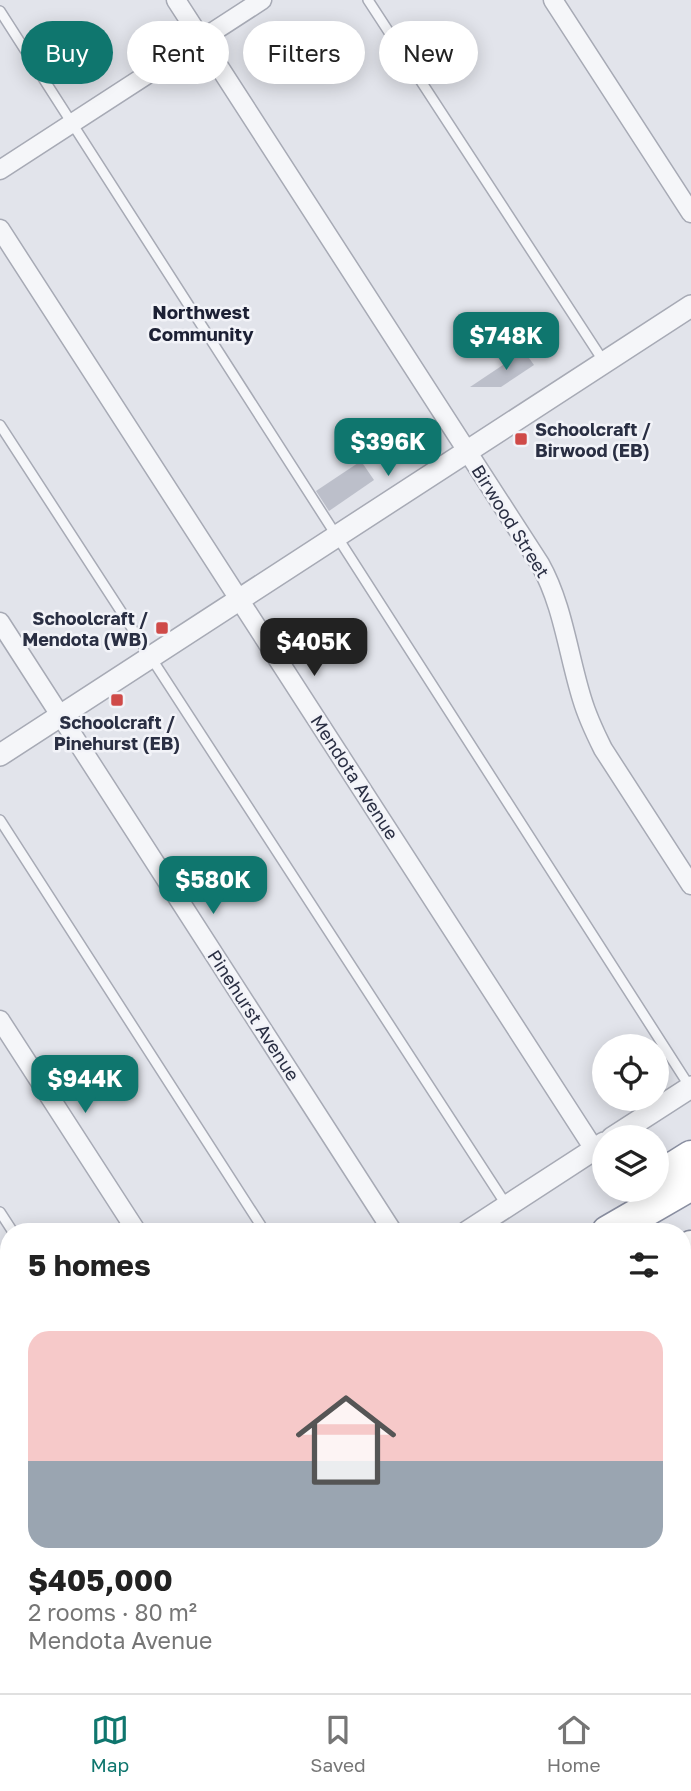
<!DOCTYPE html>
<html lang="en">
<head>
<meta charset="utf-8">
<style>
	:root { --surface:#fff; --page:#f2f2f2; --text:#222; --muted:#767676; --line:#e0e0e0; --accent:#0f766e }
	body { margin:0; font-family:"Golos Text",sans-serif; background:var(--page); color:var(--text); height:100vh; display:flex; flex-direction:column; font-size:26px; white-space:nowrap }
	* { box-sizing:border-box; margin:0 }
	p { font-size:23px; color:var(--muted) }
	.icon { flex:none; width:38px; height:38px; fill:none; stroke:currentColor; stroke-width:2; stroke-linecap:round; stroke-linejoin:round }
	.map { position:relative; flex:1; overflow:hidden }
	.details { position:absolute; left:0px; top:1223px; width:691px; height:471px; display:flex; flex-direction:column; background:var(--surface); border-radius:28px 28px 0 0; box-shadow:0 4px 18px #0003 }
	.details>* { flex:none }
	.guide { position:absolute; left:21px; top:21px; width:649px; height:63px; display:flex; gap:14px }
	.fabs { position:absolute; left:592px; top:1034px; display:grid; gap:14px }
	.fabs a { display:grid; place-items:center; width:77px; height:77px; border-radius:50%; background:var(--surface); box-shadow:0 4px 18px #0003; font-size:35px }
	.price { position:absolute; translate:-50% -60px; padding:0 16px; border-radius:14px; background:var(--accent); color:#fff; font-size:23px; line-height:46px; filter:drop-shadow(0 2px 4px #0008) }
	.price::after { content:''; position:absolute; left:50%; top:42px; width:21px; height:16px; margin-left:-10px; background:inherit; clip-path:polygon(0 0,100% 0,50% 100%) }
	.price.selected { background:#222; color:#fff }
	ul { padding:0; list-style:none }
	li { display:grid; align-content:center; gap:14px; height:371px; padding:0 28px }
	li span { display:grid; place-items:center; height:217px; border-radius:21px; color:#555 }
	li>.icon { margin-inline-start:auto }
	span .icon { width:126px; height:126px; fill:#fffc; stroke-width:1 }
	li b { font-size:30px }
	h2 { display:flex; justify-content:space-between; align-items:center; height:84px; padding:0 28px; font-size:30px }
	.pill { padding:0 24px; border-radius:32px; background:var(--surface); box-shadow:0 4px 18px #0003; font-size:24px; line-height:63px }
	.pill.selected { background:var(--accent); color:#fff }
	.dock { display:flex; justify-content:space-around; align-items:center; height:98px; border-top:2px solid var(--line); background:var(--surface); font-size:19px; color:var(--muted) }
	.dock a { display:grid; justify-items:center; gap:4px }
	.dock .selected { color:var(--accent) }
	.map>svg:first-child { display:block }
	.building { fill:#bcbfca }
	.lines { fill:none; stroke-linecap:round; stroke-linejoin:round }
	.service-casing { stroke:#a7aab5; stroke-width:12 }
	.minor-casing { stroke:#a7aab5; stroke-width:21 }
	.tertiary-casing { stroke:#a7aab5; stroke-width:24 }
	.motorway-casing { stroke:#8a8fa1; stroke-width:35 }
	.service { stroke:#f5f6f9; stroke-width:9 }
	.minor { stroke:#f5f6f9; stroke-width:18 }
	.tertiary { stroke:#f5f6f9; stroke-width:21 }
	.motorway { stroke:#fff; stroke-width:32 }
	.poi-dot { fill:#cf4a48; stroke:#f2f3f8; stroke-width:2.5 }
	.labels { text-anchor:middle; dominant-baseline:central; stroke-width:5; stroke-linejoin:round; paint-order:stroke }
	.poi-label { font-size:18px; font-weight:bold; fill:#2a2f43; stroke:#f2f3f8; text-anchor:start }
	.street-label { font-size:18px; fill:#2a2f43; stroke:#f2f3f8 }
	.neighbourhood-label { font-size:19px; font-weight:bold; fill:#1c2034; stroke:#f2f3f8 }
</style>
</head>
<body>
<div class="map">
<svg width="691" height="1693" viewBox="0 0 691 1693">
	<rect width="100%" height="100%" fill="#e2e4eb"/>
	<!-- building -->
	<g class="building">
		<path d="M 524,351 L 534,365 L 501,387 L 470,387 Z"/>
		<path d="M 361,461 L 374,480 L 329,511 L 316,491 Z"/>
	</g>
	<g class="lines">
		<defs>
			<g id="service">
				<path d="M 368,0 L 604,362"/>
				<path d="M 0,11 L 690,1087"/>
				<path d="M 0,425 L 507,1206"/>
				<path d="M 0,820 L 265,1232"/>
				<path d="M 0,1212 L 13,1232"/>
				<path d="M 682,1485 L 691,1498"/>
				<path d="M 558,1685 L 563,1693"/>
			</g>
			<g id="minor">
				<path d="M 176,0 L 540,564 C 563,605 568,654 582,699 C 587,716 595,733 603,749 L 691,885"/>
				<path d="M 553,0 L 691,213"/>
				<path d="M 0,170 L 262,0"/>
				<path d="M 0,229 L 594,1149"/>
				<path d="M 0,622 L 393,1232"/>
				<path d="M 0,1020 L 137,1232"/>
				<path d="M 0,1413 L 9,1426"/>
				<path d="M 426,1685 L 431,1693"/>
				<path d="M 682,1685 L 688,1693"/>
			</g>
			<g id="tertiary">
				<path d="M 0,755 L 691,306"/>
				<path d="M 612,1138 L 691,1087"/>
				<path d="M 467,1232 L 604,1143"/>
				<path d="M 682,1448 L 691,1443"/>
				<path d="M 0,1536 L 9,1531"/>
				<path d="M 302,1693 L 312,1685"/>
			</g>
			<g id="motorway">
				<path d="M 656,1179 L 691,1157"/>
				<path d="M 608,1232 L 691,1184"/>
				<path d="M 682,1252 L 691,1247"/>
				<path d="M 682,1305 L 691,1300"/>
				<path d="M 682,1367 L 691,1362"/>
				<path d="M 682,1392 L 691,1388"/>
				<path d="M 0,1642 L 9,1635"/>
				<path d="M 14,1693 L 23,1685"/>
				<path d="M 86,1693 L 96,1685"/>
				<path d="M 170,1693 L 180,1685"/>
			</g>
		</defs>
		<!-- service casing -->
		<use href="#service" class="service-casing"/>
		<!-- minor casing -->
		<use href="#minor" class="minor-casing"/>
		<!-- tertiary casing -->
		<use href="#tertiary" class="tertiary-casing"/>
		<!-- motorway casing -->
		<use href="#motorway" class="motorway-casing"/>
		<!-- service -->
		<use href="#service" class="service"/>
		<!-- minor -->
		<use href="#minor" class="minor"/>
		<!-- tertiary -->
		<use href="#tertiary" class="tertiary"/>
		<!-- motorway -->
		<use href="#motorway" class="motorway"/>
	</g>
	<!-- markers -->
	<g class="poi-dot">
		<rect x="514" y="432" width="14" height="14" rx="3.5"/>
		<rect x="155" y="621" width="14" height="14" rx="3.5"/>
		<rect x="110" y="693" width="14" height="14" rx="3.5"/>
	</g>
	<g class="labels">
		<!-- poi labels -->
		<g class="poi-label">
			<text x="535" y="429">Schoolcraft /<tspan x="535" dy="21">Birwood (EB)</tspan></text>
			<text x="148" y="618" text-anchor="end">Schoolcraft /<tspan x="148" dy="21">Mendota (WB)</tspan></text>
			<text x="117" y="722" text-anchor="middle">Schoolcraft /<tspan x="117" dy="21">Pinehurst (EB)</tspan></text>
		</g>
		<!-- street labels -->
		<g class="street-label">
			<text transform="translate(511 521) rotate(58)">Birwood Street</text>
			<text transform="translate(355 777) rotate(57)">Mendota Avenue</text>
			<text transform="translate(254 1015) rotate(57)">Pinehurst Avenue</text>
		</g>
		<!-- neighbourhood labels -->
		<g class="neighbourhood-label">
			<text x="201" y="311">Northwest<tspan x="201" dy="22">Community</tspan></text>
		</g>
	</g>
</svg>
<div class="fabs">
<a><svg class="icon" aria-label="locate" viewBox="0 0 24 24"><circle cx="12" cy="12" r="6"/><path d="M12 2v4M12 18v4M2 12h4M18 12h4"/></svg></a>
<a><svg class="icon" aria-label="layers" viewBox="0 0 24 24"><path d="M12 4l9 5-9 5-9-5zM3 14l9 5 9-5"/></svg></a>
</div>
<b class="price" style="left:506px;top:372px">$748K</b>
<b class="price" style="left:388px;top:478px">$396K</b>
<b class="price selected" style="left:314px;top:678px">$405K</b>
<b class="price" style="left:213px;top:916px">$580K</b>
<b class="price" style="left:85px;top:1115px">$944K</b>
<div class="guide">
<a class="pill selected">Buy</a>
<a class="pill">Rent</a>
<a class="pill">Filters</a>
<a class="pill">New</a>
</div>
<section class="details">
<h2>5 homes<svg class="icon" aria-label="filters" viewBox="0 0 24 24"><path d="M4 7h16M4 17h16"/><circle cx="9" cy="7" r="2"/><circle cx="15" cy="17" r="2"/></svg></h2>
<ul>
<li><span style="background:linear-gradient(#f6c9c9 60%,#9aa5b1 0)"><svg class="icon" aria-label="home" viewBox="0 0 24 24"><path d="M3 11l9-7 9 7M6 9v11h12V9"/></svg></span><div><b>$405,000</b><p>2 rooms · 80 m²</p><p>Mendota Avenue</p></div></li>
</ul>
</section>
</div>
<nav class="dock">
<a class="selected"><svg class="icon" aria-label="map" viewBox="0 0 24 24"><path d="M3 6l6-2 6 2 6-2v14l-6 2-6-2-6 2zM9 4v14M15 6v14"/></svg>Map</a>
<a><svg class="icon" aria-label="saved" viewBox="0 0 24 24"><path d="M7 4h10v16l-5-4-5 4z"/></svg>Saved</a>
<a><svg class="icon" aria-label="home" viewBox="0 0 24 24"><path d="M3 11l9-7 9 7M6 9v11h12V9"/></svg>Home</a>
</nav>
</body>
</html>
